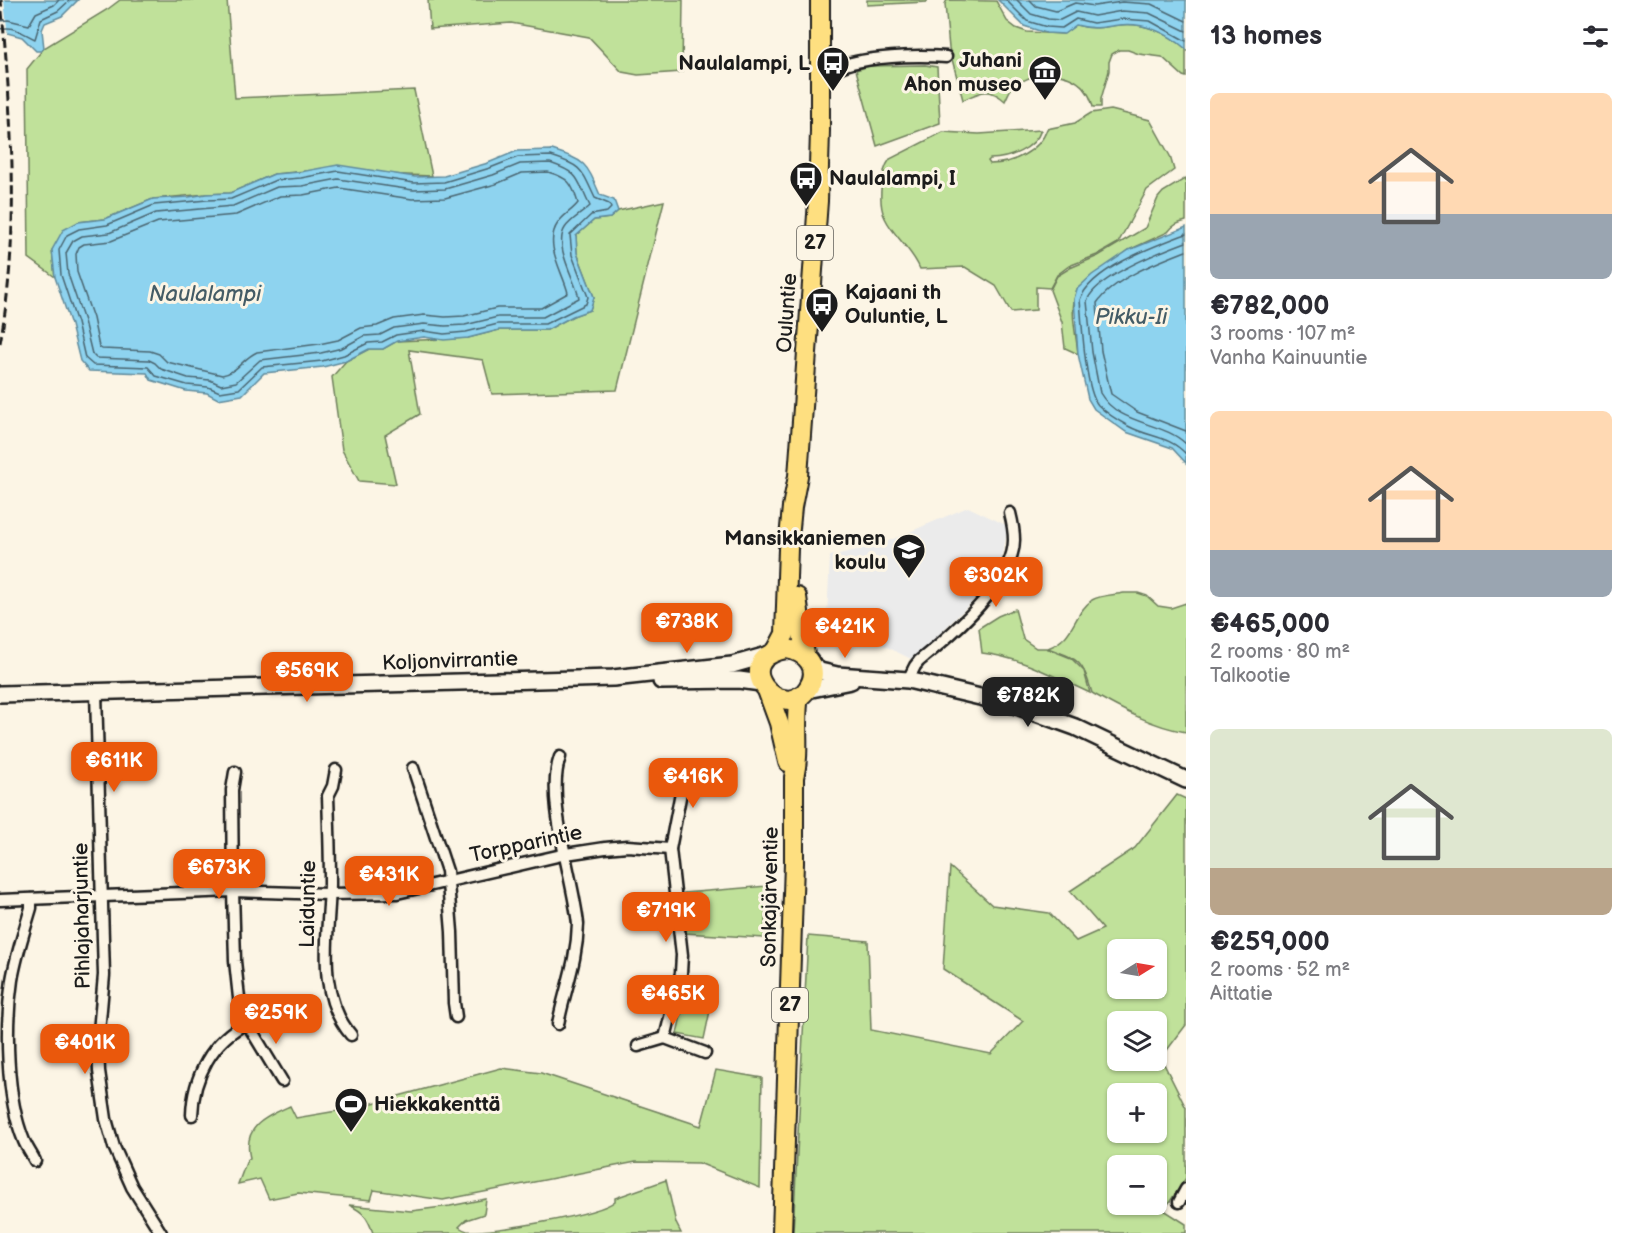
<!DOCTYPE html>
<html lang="en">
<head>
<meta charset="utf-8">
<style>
	:root { --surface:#fff; --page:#f7f7f7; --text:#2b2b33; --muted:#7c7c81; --accent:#ea580c }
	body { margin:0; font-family:"Balsamiq Sans",sans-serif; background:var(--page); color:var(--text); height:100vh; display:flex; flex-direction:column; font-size:22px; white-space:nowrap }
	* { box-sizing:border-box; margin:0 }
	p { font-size:20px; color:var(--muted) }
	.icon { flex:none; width:33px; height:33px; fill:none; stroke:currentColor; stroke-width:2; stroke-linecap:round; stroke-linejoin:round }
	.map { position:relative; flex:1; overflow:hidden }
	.side { display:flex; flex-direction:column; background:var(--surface); width:450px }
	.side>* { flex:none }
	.needle { width:39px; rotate:79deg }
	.buttons { position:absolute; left:1107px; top:939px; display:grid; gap:12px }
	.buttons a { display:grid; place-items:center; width:60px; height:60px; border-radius:9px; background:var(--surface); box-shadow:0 2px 4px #0004; font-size:30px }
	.price { position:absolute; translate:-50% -51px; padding:0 14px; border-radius:12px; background:var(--accent); color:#fff; font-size:20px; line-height:39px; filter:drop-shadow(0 2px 3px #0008) }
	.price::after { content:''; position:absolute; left:50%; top:36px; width:18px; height:14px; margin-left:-9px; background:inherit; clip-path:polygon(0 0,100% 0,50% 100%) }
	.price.current { background:#222; color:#fff }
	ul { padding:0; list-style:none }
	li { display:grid; align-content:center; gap:12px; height:318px; padding:0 24px }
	li span { display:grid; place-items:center; height:186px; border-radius:9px; color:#555 }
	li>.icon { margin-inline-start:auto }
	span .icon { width:108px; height:108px; fill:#fffc; stroke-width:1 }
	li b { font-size:26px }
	h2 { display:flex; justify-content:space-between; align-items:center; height:72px; padding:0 24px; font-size:26px }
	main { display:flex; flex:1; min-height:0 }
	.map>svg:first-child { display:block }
	.built { fill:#ebebeb }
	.green { fill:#c0e19a; stroke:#6e7e5b; stroke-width:1.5; fill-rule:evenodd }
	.water { fill:#8ed3ef; stroke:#608a9b; stroke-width:1.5 }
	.pier { fill:#fcf5e5 }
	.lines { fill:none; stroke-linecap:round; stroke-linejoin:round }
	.shore { stroke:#4a6570; stroke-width:1.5 }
	.minor-casing { stroke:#1c1c1c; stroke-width:15 }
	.secondary-casing { stroke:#1c1c1c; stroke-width:20 }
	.trunk-casing { stroke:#1c1c1c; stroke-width:22 }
	.minor { stroke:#fcf5e5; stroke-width:10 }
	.secondary { stroke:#fcf5e5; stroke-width:15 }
	.trunk { stroke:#fedf80; stroke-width:18 }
	.rail { stroke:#1c1c1c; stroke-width:3; stroke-dasharray:9 4.5; stroke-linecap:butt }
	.labels { text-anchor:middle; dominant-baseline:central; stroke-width:6; stroke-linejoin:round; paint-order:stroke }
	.shield { fill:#fcf5e5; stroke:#5f5d58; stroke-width:1.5 }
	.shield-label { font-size:20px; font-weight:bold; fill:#1c1c1c }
	.poi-label { font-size:21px; font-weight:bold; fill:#1c1c1c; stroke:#fcf5e5; text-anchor:end }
	.street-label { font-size:21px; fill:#1c1c1c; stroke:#fcf5e5 }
	.water-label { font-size:22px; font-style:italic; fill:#445c66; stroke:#fcf5e5 }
</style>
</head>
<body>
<main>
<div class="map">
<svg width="1186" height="1233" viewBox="0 0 1186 1233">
	<rect width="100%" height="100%" fill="#fcf5e5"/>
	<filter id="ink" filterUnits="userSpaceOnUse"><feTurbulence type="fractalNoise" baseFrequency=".0167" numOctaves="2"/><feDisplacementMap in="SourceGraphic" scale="12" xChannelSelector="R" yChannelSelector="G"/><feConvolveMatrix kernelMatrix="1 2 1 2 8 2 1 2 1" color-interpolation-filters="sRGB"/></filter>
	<g filter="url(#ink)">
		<!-- built -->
		<path class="built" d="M 968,507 L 1008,526 L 1001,563 L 979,595 L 913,660 L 827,617 L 830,556 L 879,545 Z"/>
		<!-- green -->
		<g class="green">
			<path d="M 120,0 L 227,0 L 235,98 L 414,90 L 432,176 L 306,171 L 274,174 L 230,193 L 206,194 L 153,199 L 105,219 L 78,222 L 52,250 L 55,277 L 29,258 L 27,69 L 44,48 L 108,9 Z"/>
			<path d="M 428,0 L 683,0 L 682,72 L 638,75 L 622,72 L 589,37 L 511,23 L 430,29 Z"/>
			<path d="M 867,0 L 927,0 L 927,2 L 867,5 Z"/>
			<path d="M 947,0 L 996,1 L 1007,21 L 1016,28 L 1027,32 L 1063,34 L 1076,25 C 1094,30 1102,27 1119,25 C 1144,22 1168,33 1186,49 L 1186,77 L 1183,76 L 1162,57 L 1139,54 L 1128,50 L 1119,50 L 1112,54 L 1109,62 L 1109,71 L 1101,99 L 1101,107 L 1093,107 C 1086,76 1056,69 1029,78 C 1022,81 1017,83 1012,88 C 1009,91 1007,97 1005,101 C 989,87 982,91 963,100 L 949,48 L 945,4 Z"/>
			<path d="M 925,65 L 937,67 L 940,123 L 877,146 L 856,70 L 869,66 Z"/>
			<path d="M 1111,110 L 1150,120 L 1170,156 L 1174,170 L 1147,190 L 1118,243 L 1097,255 L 1069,266 L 1057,275 L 1050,288 L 1036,287 L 1036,310 L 1011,312 L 996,286 L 965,267 L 920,269 C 912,249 894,237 885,218 C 878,204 880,172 890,159 L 943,132 L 979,134 L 1041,130 C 1035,149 1008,159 990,159 L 988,161 L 990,164 C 1012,164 1040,151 1047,129 L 1075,123 L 1091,113 Z"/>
			<path d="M 1186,178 L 1186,221 C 1178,223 1173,225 1168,232 L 1129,250 L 1077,289 C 1069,311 1076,332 1078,354 L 1065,348 L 1062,322 L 1050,290 L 1057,276 L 1070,268 L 1098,256 L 1145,228 L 1158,198 L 1163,192 Z"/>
			<path d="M 664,201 L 617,390 L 492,394 L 483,360 L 409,350 L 420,414 L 385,435 L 396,484 L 359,481 L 342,450 L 332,377 L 346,361 L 369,349 L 383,349 L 397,341 L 468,338 L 499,330 L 547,330 L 573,316 L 590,310 L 594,297 L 577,253 L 576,236 L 594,220 L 610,218 L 618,211 Z"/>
			<path d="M 1124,593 L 1138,593 L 1147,596 L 1158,606 L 1171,608 L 1186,603 L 1186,732 C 1154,727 1120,709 1092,693 C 1082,660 1080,660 1048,648 C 1076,637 1072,615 1092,600 C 1100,595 1115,595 1124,593 Z"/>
			<path d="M 1015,609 L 1023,639 L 1036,648 L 1046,648 L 1071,658 L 1084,671 L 1090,693 C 1055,677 1020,657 982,653 L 979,628 L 998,616 Z"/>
			<path d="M 1177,795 L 1186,799 L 1186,1025 L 1161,1058 L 1186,1108 L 1186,1178 L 1164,1210 L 1186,1224 L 1186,1233 L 793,1233 L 808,936 L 868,941 L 871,1030 L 991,1054 L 1023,1021 L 943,969 L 950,867 L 992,905 L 1049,913 L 1076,941 L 1103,929 L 1070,891 L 1135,848 ZM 1118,950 L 1156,950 L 1156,988 L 1118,988 ZM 1118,1022 L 1156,1022 L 1156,1060 L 1118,1060 ZM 1118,1094 L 1156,1094 L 1156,1132 L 1118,1132 ZM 1118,1166 L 1156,1166 L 1156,1204 L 1118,1204 Z"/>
			<path d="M 767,886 L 764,938 L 685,933 L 684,893 Z"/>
			<path d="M 685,997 L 711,1006 L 704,1039 L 677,1034 Z"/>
			<path d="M 501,1068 L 541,1073 L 701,1126 L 716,1070 L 762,1078 L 760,1188 L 699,1163 L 636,1162 L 443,1200 L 374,1190 L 371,1200 L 298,1193 L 269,1199 L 260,1179 L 238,1184 L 247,1160 L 250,1158 C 242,1126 266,1117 290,1106 L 296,1118 L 337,1111 L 373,1103 Z"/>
			<path d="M 666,1180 L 676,1223 L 681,1233 L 373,1233 C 368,1218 364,1212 349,1205 L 411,1211 L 450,1206 L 486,1199 L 484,1214 L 466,1220 L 459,1227 C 462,1229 464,1230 467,1231 C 489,1233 600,1215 615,1201 L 615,1198 Z"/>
		</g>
		<!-- water -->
		<g class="water">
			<path d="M 0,0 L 78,0 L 62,16 L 45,23 L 42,30 L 44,48 L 41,51 L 36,51 L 22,37 L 7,33 Z"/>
			<path d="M 998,0 L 1186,0 L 1186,49 C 1168,33 1144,22 1119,25 C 1102,27 1094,30 1076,25 L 1064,34 L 1046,33 L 1024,26 Z"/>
			<path d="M 552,150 C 586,161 586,162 600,195 L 614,200 L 618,211 L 610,218 L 594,220 L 576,236 L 577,253 L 594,297 L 590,310 L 573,316 L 547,330 L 499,330 L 468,338 L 444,340 L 424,337 L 397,341 L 383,349 L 369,349 L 346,361 L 323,367 L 264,373 L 242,395 L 218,399 L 207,393 L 186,391 L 151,380 L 147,373 L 89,371 L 80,361 L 71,325 L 55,277 L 52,250 L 63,230 L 78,222 L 105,219 L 153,199 L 189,197 L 206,194 L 230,193 L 274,174 L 300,172 L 338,165 L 415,177 L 444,176 L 488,163 L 517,151 Z"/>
			<path d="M 1186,227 L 1186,463 L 1172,448 L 1126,432 L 1094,409 L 1088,399 L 1078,354 L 1074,299 L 1077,289 L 1092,275 L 1129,250 Z"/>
		</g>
		<!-- pier -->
		<path class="pier" d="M 0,0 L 4,0 L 8,37 L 0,38 Z"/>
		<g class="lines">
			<!-- shore -->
			<g class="shore">
				<path d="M 1006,0 L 1027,21 L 1047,27 L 1062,28 L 1076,19 L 1093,23 L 1122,19 L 1150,21 L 1186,41"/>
				<path d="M 1017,0 L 1031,14 L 1048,19 L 1060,20 L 1076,12 L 1094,16 L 1122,11 L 1149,13 L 1186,31"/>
				<path d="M 1030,0 L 1036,6 L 1056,11 L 1075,3 L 1094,6 L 1122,2 L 1151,4 L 1186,21"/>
				<path d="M 0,21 L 8,20 L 29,25 L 36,13 L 54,5 L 59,0"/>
				<path d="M 0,29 C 14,25 24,34 35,39 L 41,19 L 58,11 L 70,0"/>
				<path d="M 551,156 C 583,166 581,169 595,198 L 609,204 L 611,208 L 607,212 L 591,215 L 570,235 L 572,255 L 588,297 L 586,304 L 545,324 L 498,324 L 466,332 L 444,334 L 424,331 L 396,335 L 382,342 L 368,343 L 344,355 L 322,361 L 262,367 L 239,389 L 220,392 L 208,387 L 187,385 L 156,376 L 148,367 L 93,365 L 85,358 L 77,323 L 61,275 L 59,250 L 67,235 L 79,229 L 107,225 L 154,205 L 207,200 L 231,199 L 276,180 L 301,178 L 338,171 L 414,183 L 444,182 L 490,168 L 518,157 Z"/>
				<path d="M 550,163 C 582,174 576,179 590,206 C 583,213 571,219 565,228 C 553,246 576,281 579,298 L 543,317 L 498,317 L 465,325 L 445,326 L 424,324 L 394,328 L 380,335 L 364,336 L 342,348 L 321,353 L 260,360 L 236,382 L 221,385 L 210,380 L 188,378 L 161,369 L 155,363 L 149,360 L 96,358 L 92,354 L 84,321 L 68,274 L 66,253 L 73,241 L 82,236 L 109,233 L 156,213 L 233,206 L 277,187 L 302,186 L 338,179 L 413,190 L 445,189 L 493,175 L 520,164 Z"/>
				<path d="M 548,172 C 569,178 572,183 578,203 C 573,210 563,215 558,223 C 543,244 563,272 568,293 L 541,308 L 497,308 L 464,316 L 445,317 L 424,315 L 394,319 L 377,326 L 361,328 L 338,340 L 319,344 L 257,352 C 243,358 237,373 222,375 L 167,362 L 159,354 L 150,351 L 102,349 L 99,347 L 93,318 L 77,272 L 76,254 L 79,247 L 84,244 L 111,241 L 158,222 L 236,215 L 280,196 L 303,195 L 339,188 L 412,199 L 445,198 L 496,184 L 522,173 Z"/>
				<path d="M 1186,234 C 1157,245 1090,269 1080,300 C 1082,322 1085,390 1098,405 C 1106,413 1119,421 1128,426 C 1150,438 1168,435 1186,454"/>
				<path d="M 1186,242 C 1162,251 1096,276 1087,301 L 1092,352 L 1100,393 C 1119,426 1163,421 1186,444"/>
				<path d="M 1186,251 C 1158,262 1114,278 1097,303 L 1101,351 L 1111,394 L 1137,412 L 1186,431"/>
			</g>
			<defs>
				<g id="minor">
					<path d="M 821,75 C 834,69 847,63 861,61 C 886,56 920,55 946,57"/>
					<path d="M 908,680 L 915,666 L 919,661 C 950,636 1014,582 1014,540 C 1014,531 1012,521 1010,513"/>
					<path d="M 96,692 L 104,975 L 98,1043 L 99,1071 L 106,1119 L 114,1147 L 132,1187 L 161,1233"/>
					<path d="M 413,768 L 447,871 L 452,932 L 454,1003 L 456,1017"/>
					<path d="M 336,770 L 333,786 L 328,796 C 329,825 330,855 330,884 C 329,935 315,992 351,1035"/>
					<path d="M 235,772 L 232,790 L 233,891 L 235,961 L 239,998 L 247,1023 L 282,1081"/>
					<path d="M 31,899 L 31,908 C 24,932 16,956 12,980 C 5,1026 6,1098 24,1141 C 27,1148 32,1155 35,1161"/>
					<path d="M 0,900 L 233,891 L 329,894 L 397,893 L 566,854 L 605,848 L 627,846 L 670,849"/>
					<path d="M 558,1024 C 565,988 577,962 578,924 C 573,877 545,798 560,757"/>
					<path d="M 665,1038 L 681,973 L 682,955 L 670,849 L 683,782 L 680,770"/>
					<path d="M 638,1046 L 665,1038 L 705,1053"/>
					<path d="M 192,1115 C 193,1077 212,1040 247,1023"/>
					<path d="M 1179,1202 L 1186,1189"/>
				</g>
				<g id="secondary">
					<path d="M 812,665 L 820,671 L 837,675 L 908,680 L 1014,705 L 1075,727 L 1186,780"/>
					<path d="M 661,681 L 739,680 L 761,683"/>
					<path d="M 807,690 L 851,681"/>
					<path d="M 0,694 L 613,678 L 732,665 L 767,655"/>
				</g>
				<g id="trunk">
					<path d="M 797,597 L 805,655"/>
					<path d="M 787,649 C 806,652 821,668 808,688 C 783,726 724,660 787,649 Z"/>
					<path d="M 776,651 L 785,634 L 788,549 L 792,507 L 798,476 L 818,201 L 820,131 L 820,0"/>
					<path d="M 768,693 L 779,723 L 788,762"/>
					<path d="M 782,1233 L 794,863 L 794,777 C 801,751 794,723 799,696"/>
				</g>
			</defs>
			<!-- minor casing -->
			<use href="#minor" class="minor-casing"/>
			<!-- secondary casing -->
			<use href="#secondary" class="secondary-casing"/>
			<!-- trunk casing -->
			<use href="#trunk" class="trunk-casing"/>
			<!-- minor -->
			<use href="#minor" class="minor"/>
			<!-- secondary -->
			<use href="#secondary" class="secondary"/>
			<!-- trunk -->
			<use href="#trunk" class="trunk"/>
			<!-- rail -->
			<path class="rail" d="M 0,343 C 21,230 11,114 1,0"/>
		</g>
	</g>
	<!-- icons -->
	<defs>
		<symbol id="bus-pin" viewBox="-11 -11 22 30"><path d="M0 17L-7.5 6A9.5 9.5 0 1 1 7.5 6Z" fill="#1c1c1c" stroke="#fcf5e5"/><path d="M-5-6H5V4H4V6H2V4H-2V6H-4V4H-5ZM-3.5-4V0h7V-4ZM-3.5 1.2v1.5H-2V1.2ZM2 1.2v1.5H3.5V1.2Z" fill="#fff"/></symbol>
		<symbol id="museum-pin" viewBox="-11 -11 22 30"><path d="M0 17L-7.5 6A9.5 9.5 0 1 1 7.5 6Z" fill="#1c1c1c" stroke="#fcf5e5"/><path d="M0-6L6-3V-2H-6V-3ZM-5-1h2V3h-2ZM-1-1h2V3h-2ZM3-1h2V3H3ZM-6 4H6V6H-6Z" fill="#fff"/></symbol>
		<symbol id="school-pin" viewBox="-11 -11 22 30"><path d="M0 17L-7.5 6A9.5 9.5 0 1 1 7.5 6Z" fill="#1c1c1c" stroke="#fcf5e5"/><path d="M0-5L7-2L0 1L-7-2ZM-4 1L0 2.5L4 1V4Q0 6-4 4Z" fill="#fff"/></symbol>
		<symbol id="stadium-pin" viewBox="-11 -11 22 30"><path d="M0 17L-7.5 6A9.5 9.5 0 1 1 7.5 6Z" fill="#1c1c1c" stroke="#fcf5e5"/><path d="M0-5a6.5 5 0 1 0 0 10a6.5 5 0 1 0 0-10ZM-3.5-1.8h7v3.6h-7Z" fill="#fff"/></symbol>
	</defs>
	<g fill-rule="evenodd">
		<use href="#bus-pin" x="814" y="44" width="38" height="52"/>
		<use href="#museum-pin" x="1026" y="53" width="38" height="52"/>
		<use href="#bus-pin" x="787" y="159" width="38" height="52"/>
		<use href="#bus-pin" x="803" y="285" width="38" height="52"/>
		<use href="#school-pin" x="890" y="531" width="38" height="52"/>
		<use href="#stadium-pin" x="332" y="1085" width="38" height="52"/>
	</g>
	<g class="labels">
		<!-- shield labels -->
		<g class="shield">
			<rect x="797" y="226" width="36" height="34" rx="4.5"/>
			<rect x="772" y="988" width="36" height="34" rx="4.5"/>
		</g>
		<g class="shield-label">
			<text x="815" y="243">27</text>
			<text x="790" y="1005">27</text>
		</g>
		<!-- poi labels -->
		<g class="poi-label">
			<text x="1022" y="60">Juhani<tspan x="1022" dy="24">Ahon museo</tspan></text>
			<text x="810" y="63">Naulalampi, L</text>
			<text x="829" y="178" text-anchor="start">Naulalampi, I</text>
			<text x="845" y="292" text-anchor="start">Kajaani th<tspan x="845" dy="24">Ouluntie, L</tspan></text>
			<text x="886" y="538">Mansikkaniemen<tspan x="886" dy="24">koulu</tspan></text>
			<text x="374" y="1104" text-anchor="start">Hiekkakenttä</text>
		</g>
		<!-- street labels -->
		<g class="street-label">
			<text transform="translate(787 313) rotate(-86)">Ouluntie</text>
			<text transform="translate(450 661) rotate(-2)">Koljonvirrantie</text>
			<text transform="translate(526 844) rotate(-12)">Torpparintie</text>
			<text transform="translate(770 897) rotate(-89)">Sonkajärventie</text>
			<text transform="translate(308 904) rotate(-89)">Laiduntie</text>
			<text transform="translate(82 916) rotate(-91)">Pihlajaharjuntie</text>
		</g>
		<!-- water labels -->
		<g class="water-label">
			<text x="205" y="294">Naulalampi</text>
			<text x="1131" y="317">Pikku-Ii</text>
		</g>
	</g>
</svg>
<div class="buttons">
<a><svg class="needle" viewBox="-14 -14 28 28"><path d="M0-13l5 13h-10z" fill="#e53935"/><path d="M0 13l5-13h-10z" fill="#7c7c81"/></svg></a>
<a><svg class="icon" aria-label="layers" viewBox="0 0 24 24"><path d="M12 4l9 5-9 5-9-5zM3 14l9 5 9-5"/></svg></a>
<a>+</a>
<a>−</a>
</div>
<b class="price" style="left:996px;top:608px">€302K</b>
<b class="price" style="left:687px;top:654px">€738K</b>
<b class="price" style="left:845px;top:659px">€421K</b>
<b class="price" style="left:307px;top:703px">€569K</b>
<b class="price current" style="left:1028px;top:728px">€782K</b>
<b class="price" style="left:114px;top:793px">€611K</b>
<b class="price" style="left:693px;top:809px">€416K</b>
<b class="price" style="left:219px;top:900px">€673K</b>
<b class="price" style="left:389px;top:907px">€431K</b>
<b class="price" style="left:666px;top:943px">€719K</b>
<b class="price" style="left:673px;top:1026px">€465K</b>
<b class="price" style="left:276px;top:1045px">€259K</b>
<b class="price" style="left:85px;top:1075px">€401K</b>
</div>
<section class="side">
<h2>13 homes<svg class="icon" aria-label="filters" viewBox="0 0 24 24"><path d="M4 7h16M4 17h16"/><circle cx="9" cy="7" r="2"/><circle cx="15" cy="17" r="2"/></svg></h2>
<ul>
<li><span style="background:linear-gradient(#ffd9b3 65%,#9aa5b1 0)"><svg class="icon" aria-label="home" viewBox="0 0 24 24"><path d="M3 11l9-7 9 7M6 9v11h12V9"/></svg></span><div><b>€782,000</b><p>3 rooms · 107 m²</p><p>Vanha Kainuuntie</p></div></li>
<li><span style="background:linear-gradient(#ffd9b3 75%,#9aa5b1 0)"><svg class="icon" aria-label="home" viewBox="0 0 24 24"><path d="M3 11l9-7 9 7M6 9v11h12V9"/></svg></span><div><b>€465,000</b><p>2 rooms · 80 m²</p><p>Talkootie</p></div></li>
<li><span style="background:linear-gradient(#dfe7d0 75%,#b9a48a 0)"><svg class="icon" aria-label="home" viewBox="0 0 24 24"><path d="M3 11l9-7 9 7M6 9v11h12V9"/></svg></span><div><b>€259,000</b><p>2 rooms · 52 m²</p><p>Aittatie</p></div></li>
</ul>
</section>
</main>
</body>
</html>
